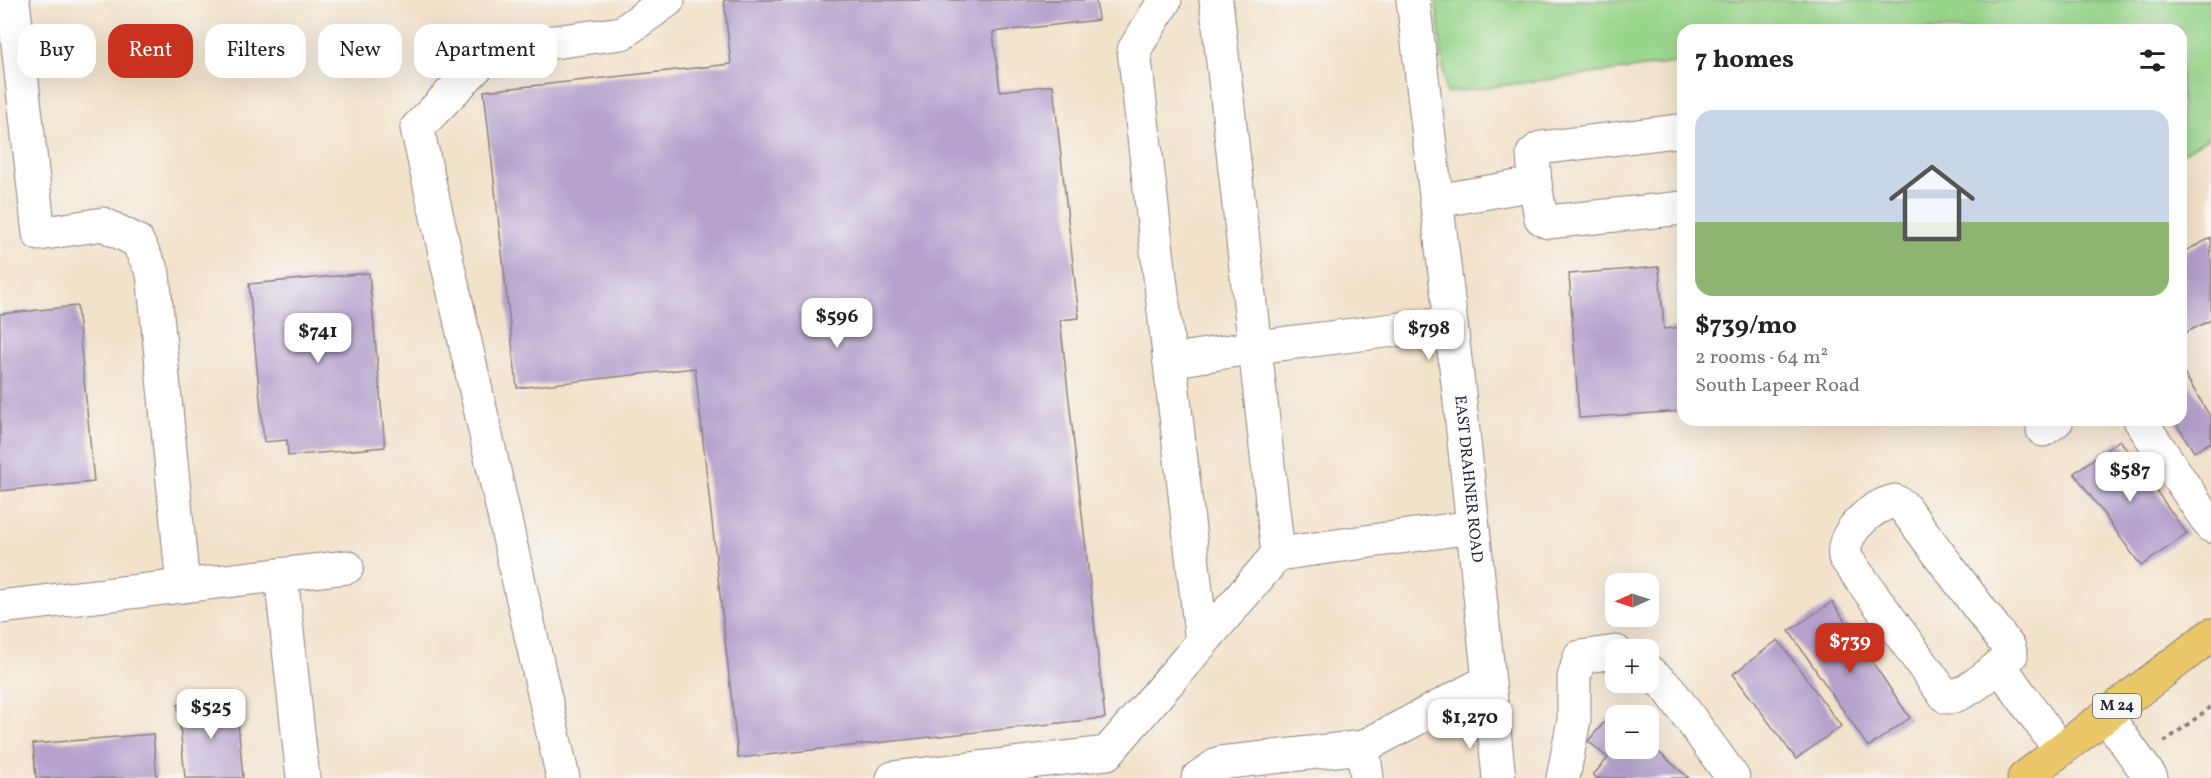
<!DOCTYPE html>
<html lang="en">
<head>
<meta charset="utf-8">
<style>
	:root { --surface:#fff; --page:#f6f6f6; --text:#222; --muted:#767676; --line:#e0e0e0; --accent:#c8321e }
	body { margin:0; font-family:Vollkorn,serif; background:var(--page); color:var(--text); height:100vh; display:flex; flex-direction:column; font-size:22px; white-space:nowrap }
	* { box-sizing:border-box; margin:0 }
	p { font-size:20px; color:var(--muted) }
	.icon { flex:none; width:33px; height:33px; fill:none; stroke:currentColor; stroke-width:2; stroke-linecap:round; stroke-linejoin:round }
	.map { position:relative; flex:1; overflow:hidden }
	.side { position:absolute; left:1677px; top:24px; width:510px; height:402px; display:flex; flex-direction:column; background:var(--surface); border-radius:18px; box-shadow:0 6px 24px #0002 }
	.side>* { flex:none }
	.banner { position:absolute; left:18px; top:24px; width:570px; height:54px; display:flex; gap:12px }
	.needle { width:39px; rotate:267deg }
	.tools { position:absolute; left:1605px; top:573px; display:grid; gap:12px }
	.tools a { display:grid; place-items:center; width:54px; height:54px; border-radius:12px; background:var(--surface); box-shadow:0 6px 24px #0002; font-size:30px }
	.price { position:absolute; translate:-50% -51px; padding:0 14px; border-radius:12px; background:#fff; color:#222; font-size:20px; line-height:39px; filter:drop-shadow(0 2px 3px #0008) }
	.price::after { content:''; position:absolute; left:50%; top:36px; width:18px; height:14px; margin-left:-9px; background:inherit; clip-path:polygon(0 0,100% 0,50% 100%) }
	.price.current { background:var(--accent); color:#fff }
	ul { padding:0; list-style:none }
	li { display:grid; align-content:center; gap:12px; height:318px; padding:0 18px }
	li+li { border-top:2px solid var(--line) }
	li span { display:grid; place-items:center; height:186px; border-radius:18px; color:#555 }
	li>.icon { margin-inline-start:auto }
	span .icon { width:108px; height:108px; fill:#fffc; stroke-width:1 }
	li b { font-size:26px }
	h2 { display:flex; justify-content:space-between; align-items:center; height:72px; padding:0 18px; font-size:26px }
	.chip { padding:0 21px; border-radius:18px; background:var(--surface); box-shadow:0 6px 24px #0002; font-size:21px; line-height:54px }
	.chip.current { background:var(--accent); color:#fff }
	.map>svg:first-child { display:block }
	.green { fill:#98d58a; stroke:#5d7c62; stroke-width:1.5 }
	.building { fill:#b4a1cd }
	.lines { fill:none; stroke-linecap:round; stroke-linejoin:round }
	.minor-casing { stroke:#8a8282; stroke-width:35 }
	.major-casing { stroke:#8a8282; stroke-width:35 }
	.path { stroke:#8a8282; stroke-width:4; stroke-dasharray:4.5 4.5; stroke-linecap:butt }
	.minor { stroke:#fff; stroke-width:33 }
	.major { stroke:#eac769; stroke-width:33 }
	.labels { text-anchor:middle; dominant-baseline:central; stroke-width:4.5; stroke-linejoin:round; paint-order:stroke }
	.shield { fill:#f6f6f2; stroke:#626272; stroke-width:1.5 }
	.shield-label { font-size:15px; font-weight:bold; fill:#22223b }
	.street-label { font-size:16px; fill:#22223b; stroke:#f6f6f2 }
</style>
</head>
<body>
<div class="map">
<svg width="2211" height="778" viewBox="0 0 2211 778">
	<rect width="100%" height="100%" fill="#f6f6f2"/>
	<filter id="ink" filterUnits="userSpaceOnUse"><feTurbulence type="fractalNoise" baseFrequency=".0167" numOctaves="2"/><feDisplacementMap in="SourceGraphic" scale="12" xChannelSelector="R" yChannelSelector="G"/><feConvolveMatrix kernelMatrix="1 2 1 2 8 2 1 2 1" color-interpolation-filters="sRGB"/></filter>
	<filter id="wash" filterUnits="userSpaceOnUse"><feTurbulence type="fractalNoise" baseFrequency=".008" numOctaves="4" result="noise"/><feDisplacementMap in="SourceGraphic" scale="24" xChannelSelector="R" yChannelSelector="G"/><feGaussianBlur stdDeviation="1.35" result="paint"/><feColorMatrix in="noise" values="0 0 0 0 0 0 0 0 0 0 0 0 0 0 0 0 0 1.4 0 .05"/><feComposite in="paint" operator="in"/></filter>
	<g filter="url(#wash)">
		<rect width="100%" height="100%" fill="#f3e2ca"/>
		<!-- green -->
		<path class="green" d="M 1436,0 L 2211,0 L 2211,136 L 2181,154 L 2181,30 L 1683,30 L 1683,62 L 1446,93 Z"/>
		<g id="blocks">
			<!-- building -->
			<g class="building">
				<path d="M 724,0 L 1096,0 L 1098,20 L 993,32 L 1000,91 L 1053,85 L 1079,318 L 1060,320 L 1105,718 L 738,758 L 695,368 L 517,388 L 484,91 L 731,64 Z"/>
				<path d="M 2211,238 L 2211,320 L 2181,335 L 2181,253 Z"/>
				<path d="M 1659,267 L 1664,329 L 1683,327 L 1683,411 L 1579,418 L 1569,274 Z"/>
				<path d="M 369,273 L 385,447 L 288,456 L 287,440 L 264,442 L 249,284 Z"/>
				<path d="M 77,306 L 94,482 L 0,491 L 0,314 Z"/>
				<path d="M 2181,368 L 2211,418 L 2211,442 L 2194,452 L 2174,420 L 2181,420 Z"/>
				<path d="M 2120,440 L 2187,534 L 2141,566 L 2074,473 Z"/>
				<path d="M 1832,602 L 1910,718 L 1868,747 L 1789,631 Z"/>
				<path d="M 1778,640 L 1841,726 L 1796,759 L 1733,674 Z"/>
				<path d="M 236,700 L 243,778 L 185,778 L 178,705 Z"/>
				<path d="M 1613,712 L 1616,715 L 1616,748 L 1648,748 L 1648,743 L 1689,778 L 1597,778 L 1593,775 L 1608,758 L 1588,741 Z"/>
				<path d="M 153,734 L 157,778 L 36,778 L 33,744 Z"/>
			</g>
		</g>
	</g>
	<g filter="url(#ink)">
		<use href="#blocks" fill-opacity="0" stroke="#8a8282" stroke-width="1.5"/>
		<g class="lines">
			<defs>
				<g id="minor">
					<path d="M 13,0 L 39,234 L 103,224 L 137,241 L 153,273 L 183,586"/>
					<path d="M 1165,0 L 1134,50 L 1202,643"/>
					<path d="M 1216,0 L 1278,554"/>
					<path id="s1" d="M 1413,0 L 1459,393 L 1499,778"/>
					<path d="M 1535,184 L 1541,218 L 1548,222 L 1683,208"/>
					<path d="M 1436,201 L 1535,184 L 1533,154 L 1540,148 L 1677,131 L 1683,134"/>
					<path d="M 1170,361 L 1255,347 L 1450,323"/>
					<path d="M 2140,420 L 2211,526"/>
					<path d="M 2043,430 L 2057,420"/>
					<path d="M 1895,501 L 1903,506 L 2009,648 L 2011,655 C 1997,668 1965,697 1947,697 L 1943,693 L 1845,557 C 1841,532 1872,506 1895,501 Z"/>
					<path d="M 281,575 L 303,778"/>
					<path d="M 0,607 L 347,567"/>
					<path d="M 2000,666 L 2060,750"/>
					<path d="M 1648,671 L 1668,688 L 1733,778"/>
					<path d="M 2106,715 L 2151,778"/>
					<path d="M 1363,747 L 1367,778"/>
					<path d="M 563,778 L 417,128 L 493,50 L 622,33 L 668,0"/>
					<path d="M 893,778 L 1107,753 L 1278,554 L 1472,527"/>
					<path d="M 1198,778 L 1220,763 L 1363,747 L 1488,681"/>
					<path d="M 1563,778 L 1574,720 L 1574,677 L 1580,657 L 1616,652"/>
				</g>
				<path id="major" d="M 2024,778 L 2211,635"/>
			</defs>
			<!-- minor casing -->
			<use href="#minor" class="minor-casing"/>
			<!-- major casing -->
			<use href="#major" class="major-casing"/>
			<!-- path -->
			<path class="path" d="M 2164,742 L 2211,707"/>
			<!-- minor -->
			<use href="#minor" class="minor"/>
			<!-- major -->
			<use href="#major" class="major"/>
		</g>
	</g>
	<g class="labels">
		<!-- shield labels -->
		<rect class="shield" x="2093" y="694" width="48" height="24" rx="4.5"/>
		<g class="shield-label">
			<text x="2117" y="706">M 24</text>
		</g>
		<!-- street labels -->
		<g class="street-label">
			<text stroke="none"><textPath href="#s1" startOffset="482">EAST DRAHNER ROAD</textPath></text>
		</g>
	</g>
</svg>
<div class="tools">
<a><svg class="needle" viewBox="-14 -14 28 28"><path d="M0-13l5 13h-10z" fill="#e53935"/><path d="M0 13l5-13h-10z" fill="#767676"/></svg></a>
<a>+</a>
<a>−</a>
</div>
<b class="price" style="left:837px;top:349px">$596</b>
<b class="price" style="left:1429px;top:361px">$798</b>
<b class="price" style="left:318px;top:364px">$741</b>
<b class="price" style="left:2130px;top:503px">$587</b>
<b class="price current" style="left:1850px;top:674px">$739</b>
<b class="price" style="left:211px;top:740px">$525</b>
<b class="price" style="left:1470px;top:750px">$1,270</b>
<div class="banner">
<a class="chip">Buy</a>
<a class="chip current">Rent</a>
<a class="chip">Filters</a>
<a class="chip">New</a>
<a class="chip">Apartment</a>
</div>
<section class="side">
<h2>7 homes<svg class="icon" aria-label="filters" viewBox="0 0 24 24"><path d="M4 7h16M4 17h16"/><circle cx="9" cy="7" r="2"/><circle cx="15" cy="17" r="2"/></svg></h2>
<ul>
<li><span style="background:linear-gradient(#c9d6e8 60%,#8fb573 0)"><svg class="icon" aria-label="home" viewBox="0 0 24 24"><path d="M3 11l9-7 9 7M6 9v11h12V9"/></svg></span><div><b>$739/mo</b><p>2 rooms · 64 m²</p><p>South Lapeer Road</p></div></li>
</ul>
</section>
</div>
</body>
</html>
